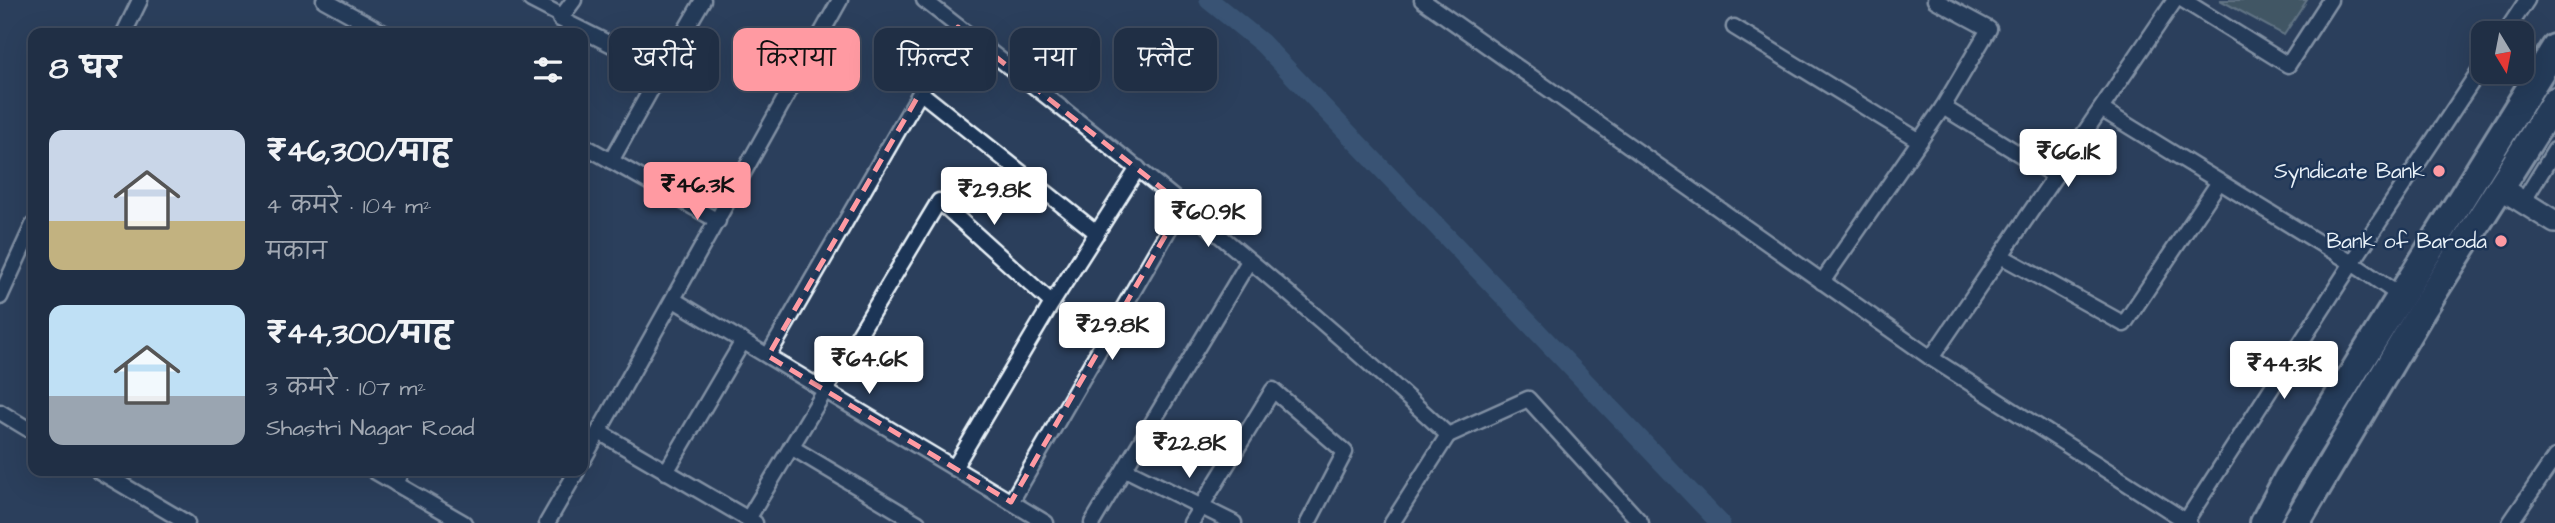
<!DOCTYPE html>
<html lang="hi">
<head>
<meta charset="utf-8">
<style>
	:root { --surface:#202f45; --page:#2d3b50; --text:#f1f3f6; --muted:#a2a9b3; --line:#3d4a5e; --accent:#ff9aa2 }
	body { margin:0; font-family:"Architects Daughter","Playpen Sans Deva",sans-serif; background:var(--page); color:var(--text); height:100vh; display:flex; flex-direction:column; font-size:26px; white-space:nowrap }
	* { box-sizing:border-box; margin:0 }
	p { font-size:23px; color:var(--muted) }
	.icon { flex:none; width:38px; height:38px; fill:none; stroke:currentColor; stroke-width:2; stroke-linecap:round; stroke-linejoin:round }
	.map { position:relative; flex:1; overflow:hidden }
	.drawer { position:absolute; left:28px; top:28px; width:560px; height:448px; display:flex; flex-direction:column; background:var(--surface); border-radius:14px; box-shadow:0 7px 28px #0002,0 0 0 2px var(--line) }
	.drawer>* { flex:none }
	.hud { position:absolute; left:609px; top:28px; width:665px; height:63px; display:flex; gap:14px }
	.needle { width:46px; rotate:170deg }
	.controls { position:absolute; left:2471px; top:21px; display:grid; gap:14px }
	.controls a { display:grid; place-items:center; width:63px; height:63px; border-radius:14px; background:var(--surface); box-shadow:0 7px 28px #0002,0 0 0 2px var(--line); font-size:35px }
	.price { position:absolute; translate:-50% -60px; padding:0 16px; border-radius:7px; background:#fff; color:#222; font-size:23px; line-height:46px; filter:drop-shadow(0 2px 4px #0008) }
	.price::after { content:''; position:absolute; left:50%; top:42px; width:21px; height:16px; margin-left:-10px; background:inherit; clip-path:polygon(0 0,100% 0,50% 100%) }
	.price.current { background:var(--accent); color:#111 }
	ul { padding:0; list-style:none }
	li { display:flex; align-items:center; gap:21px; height:175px; padding:0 21px }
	li span { display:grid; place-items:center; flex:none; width:196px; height:140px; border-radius:14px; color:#555 }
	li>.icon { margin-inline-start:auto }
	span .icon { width:84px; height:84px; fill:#fffc; stroke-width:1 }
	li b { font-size:30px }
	h2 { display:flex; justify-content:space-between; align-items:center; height:84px; padding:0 21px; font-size:30px }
	.chip { padding:0 24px; border-radius:14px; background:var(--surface); box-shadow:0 7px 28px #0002,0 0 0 2px var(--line); font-size:24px; line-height:63px }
	.chip.current { background:var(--accent); color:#111 }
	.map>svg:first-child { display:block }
	.green { fill:#5b726e; stroke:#a2b2b3; stroke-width:2 }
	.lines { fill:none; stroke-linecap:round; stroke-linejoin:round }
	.canal { stroke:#496c90; stroke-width:19 }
	.street-casing { stroke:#e8f1f8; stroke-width:19 }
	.secondary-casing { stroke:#e8f1f8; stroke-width:26 }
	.highway-casing { stroke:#e8f1f8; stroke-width:32 }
	.street { stroke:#1d3557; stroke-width:14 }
	.secondary { stroke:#1d3557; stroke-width:21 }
	.highway { stroke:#1d3557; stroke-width:26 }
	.marked { fill:none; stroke:#ff9aa2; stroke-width:5; stroke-dasharray:14 9; stroke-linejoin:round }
	.poi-dot { fill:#ff9aa2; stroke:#1d3557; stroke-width:2.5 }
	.labels { text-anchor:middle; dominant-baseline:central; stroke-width:5; stroke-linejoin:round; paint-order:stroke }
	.poi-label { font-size:21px; fill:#e8f1f8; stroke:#1d3557; text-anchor:end }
</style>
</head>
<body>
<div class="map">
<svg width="2555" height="523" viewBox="0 0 2555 523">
	<rect width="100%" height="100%" fill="#2b3f5c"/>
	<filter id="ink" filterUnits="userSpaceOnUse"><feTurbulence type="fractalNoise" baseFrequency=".0143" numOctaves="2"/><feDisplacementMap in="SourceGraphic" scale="14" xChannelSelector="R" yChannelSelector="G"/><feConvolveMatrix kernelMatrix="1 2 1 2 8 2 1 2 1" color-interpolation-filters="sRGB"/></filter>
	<g filter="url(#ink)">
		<!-- green -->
		<path class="green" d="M 2220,0 L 2307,0 L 2284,35 Z"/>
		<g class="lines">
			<!-- canal -->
			<path class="canal" d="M 1209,0 L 1262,43 L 1720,523"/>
			<defs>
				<g id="street">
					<path d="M 324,0 L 384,33"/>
					<path d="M 531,0 L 562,16"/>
					<path d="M 574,0 L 560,19 L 662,70 L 611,161"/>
					<path d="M 924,0 C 1103,140 1282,280 1448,435 L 1392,523"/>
					<path d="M 1422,0 L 1931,358 L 2189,523"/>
					<path d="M 1935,0 L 1989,29 L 1943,107"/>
					<path d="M 2183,0 L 2288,65 L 2330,0"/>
					<path d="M 1734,27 L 1920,141"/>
					<path d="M 124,33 L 140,0"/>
					<path d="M 2505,33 L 2527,0"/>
					<path d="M 662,70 L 703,0"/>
					<path d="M 920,92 L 1097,233"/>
					<path d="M 2101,109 L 2352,263 L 2399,295"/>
					<path d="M 583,145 L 718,221"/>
					<path d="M 2523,202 L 2555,150"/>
					<path d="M 2001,256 L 2124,324 L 2219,182"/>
					<path d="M 1822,282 L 1943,107 L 2055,176"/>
					<path d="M 0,297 L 33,225"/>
					<path d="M 674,300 L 1046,523"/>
					<path d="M 1052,303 L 1138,168"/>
					<path d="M 768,356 L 958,27"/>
					<path d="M 1931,358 L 2175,0"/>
					<path d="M 0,412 L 33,432"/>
					<path d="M 599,432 L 755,523"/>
					<path d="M 1448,435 L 1528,399 L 1641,523"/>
					<path d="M 791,447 L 918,523"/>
					<path d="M 583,460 L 840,0"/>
					<path d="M 1125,469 L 1234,523"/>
					<path d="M 99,471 L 187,523"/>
					<path d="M 374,471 L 464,523"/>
					<path d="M 666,472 L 743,341"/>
					<path d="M 396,484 L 402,471"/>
					<path d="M 1011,502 L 1183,205"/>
					<path d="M 748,519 L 939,201 L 1052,303 L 954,468"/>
					<path d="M 2186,521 L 2352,263 L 2483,65"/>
					<path d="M 547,523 L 577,471"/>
					<path d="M 1092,523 L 1249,261"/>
					<path d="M 1191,523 L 1273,390 L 1345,452 L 1308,523"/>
					<path d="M 2510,523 L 2555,457"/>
				</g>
				<path id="secondary" d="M 2499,187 L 2555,222"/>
				<g id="highway">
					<path d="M 2264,523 L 2287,479 L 2555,48"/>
					<path d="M 2296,523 L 2421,312 L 2555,101"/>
				</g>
			</defs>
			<!-- street casing -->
			<use href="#street" class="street-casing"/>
			<!-- secondary casing -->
			<use href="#secondary" class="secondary-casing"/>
			<!-- highway casing -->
			<use href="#highway" class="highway-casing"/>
			<!-- street -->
			<use href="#street" class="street"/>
			<!-- secondary -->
			<use href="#secondary" class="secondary"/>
			<!-- highway -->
			<use href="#highway" class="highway"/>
		</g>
	</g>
	<!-- marked area -->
	<path d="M0 0H2555V523H0ZM 958,27 L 1183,205 L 1011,502 L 768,356 Z" fill="#2b3f5c" fill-opacity=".55" fill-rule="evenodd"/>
	<path class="marked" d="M 958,27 L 1183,205 L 1011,502 L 768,356 Z"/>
	<!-- markers -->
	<g class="poi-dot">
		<circle cx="2439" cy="171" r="7"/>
		<circle cx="2501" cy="241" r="7"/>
	</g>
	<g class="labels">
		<!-- poi labels -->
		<g class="poi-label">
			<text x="2425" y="171">Syndicate Bank</text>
			<text x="2487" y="241">Bank of Baroda</text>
		</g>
	</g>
</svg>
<div class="controls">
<a><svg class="needle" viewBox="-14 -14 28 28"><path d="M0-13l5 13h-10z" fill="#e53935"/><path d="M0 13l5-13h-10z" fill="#a2a9b3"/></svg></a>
</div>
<b class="price" style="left:2068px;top:189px">₹66.1K</b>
<b class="price current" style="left:697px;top:222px">₹46.3K</b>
<b class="price" style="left:994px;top:227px">₹29.8K</b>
<b class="price" style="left:1208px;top:249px">₹60.9K</b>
<b class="price" style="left:1112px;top:362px">₹29.8K</b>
<b class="price" style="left:869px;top:396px">₹64.6K</b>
<b class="price" style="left:2284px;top:401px">₹44.3K</b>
<b class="price" style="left:1189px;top:480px">₹22.8K</b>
<div class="hud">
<a class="chip">खरीदें</a>
<a class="chip current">किराया</a>
<a class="chip">फ़िल्टर</a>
<a class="chip">नया</a>
<a class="chip">फ़्लैट</a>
</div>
<section class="drawer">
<h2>8 घर<svg class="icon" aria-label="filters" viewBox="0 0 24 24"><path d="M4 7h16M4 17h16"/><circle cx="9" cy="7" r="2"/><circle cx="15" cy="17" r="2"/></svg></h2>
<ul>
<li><span style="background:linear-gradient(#c9d6e8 65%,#c2b280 0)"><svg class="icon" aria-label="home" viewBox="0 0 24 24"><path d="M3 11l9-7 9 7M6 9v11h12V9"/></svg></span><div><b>₹46,300/माह</b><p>4 कमरे · 104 m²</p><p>मकान</p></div></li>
<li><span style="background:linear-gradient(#bfe0f5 65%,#9aa5b1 0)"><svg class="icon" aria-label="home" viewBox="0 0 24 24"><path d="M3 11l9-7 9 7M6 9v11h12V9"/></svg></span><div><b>₹44,300/माह</b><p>3 कमरे · 107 m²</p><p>Shastri Nagar Road</p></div></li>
</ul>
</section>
</div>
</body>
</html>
